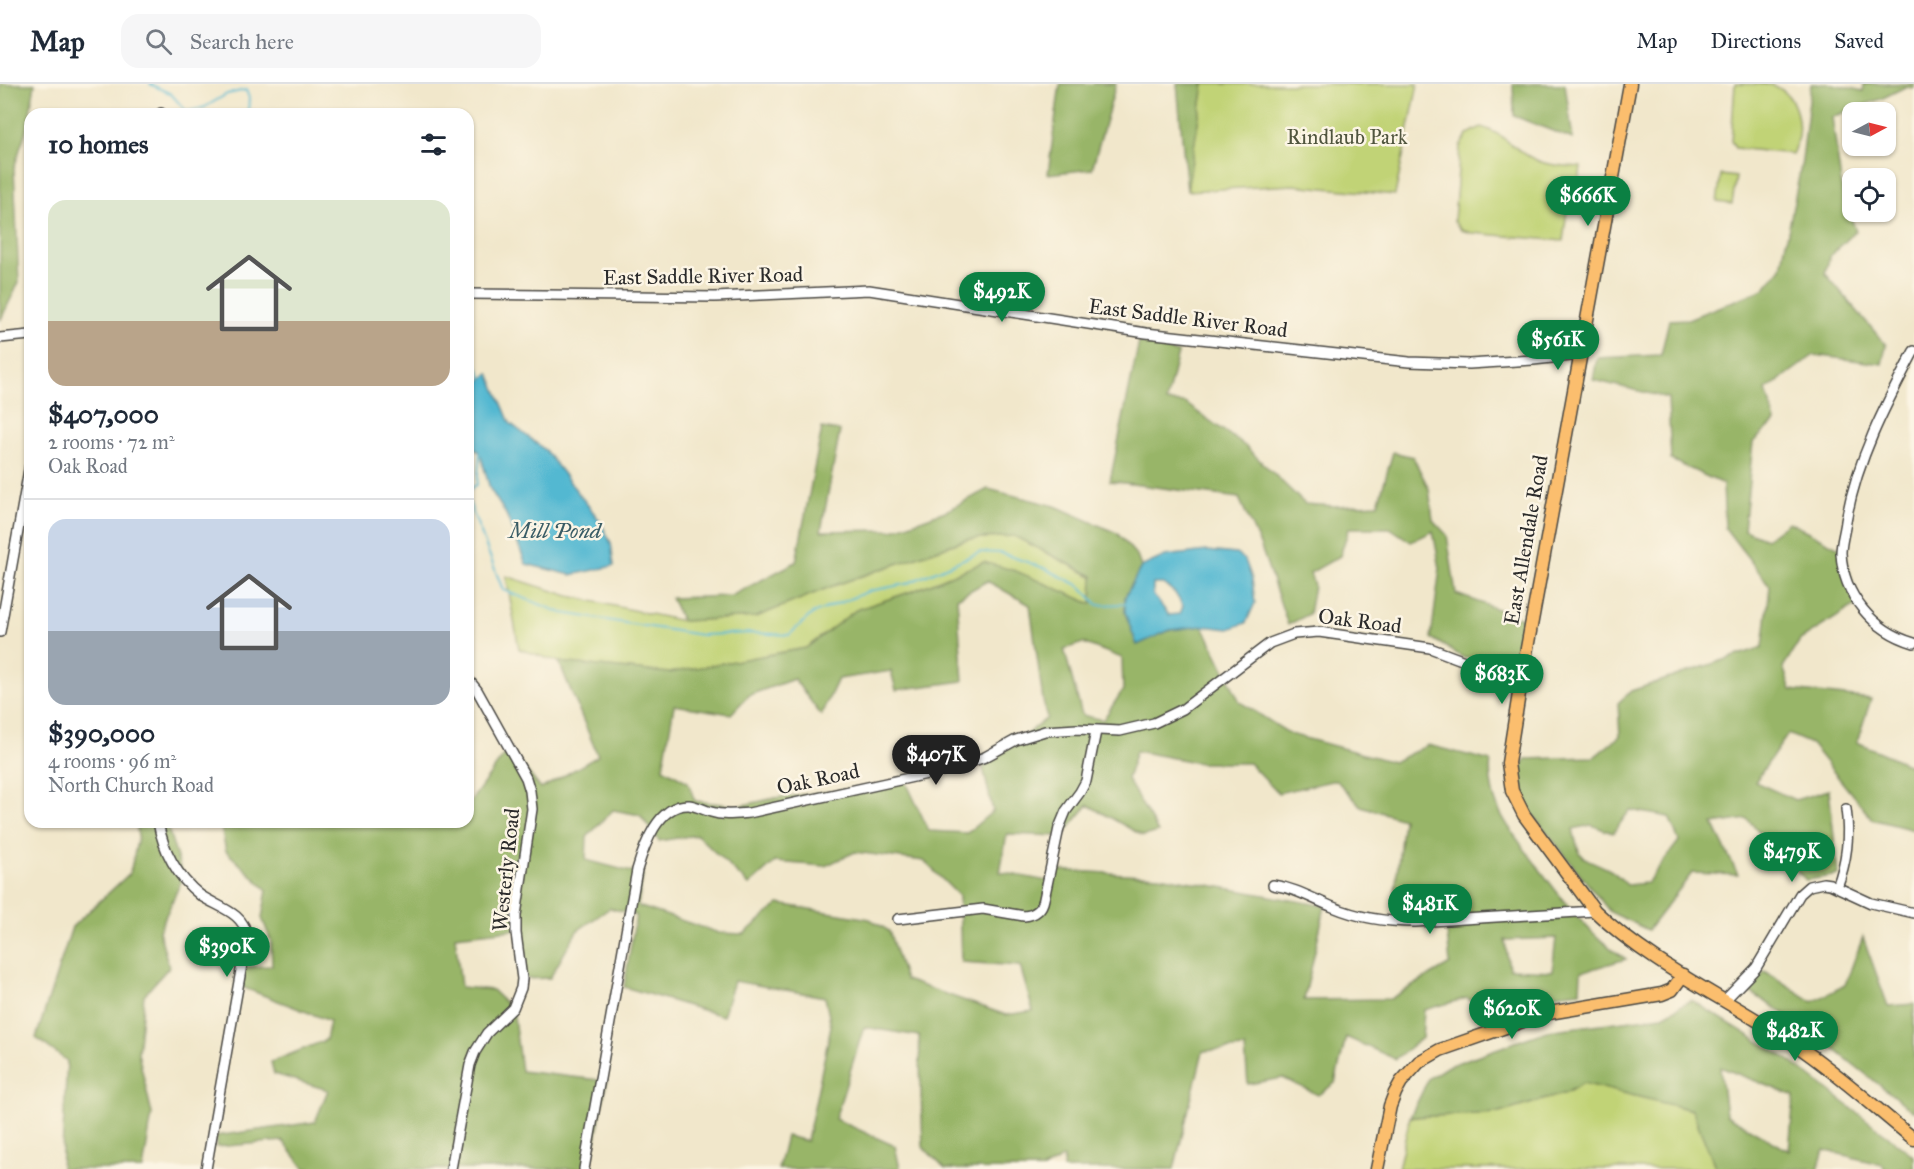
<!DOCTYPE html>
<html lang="en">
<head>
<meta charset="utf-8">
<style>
	:root { --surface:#fff; --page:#f6f6f7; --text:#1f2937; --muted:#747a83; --line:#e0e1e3; --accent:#0b8043 }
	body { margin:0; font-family:"IM FELL Great Primer",serif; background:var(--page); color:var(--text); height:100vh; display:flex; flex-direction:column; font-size:22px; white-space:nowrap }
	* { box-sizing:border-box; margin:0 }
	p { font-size:20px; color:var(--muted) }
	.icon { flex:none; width:33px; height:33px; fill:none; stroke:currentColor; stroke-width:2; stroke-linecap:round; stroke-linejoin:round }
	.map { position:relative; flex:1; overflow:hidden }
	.drawer { position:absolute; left:24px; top:24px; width:450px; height:720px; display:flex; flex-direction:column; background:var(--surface); border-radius:18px; box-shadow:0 2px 4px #0004 }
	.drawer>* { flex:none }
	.needle { width:39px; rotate:83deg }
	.buttons { position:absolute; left:1842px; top:18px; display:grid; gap:12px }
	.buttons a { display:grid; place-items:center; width:54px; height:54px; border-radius:12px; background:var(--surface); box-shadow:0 2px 4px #0004; font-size:30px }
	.price { position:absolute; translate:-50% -51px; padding:0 14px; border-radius:21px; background:var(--accent); color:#fff; font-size:20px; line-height:39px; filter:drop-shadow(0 2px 3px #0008) }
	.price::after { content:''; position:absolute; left:50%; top:36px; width:18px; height:14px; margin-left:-9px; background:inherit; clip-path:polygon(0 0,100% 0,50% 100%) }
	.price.on { background:#222; color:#fff }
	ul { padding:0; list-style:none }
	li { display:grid; align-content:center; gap:12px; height:318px; padding:0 24px }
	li+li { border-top:2px solid var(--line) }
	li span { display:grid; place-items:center; height:186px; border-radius:18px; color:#555 }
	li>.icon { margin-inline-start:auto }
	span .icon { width:108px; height:108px; fill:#fffc; stroke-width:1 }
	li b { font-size:26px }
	h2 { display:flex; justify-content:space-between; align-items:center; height:72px; padding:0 24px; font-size:26px }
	header { display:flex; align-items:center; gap:36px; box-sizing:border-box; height:84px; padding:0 30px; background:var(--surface); border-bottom:2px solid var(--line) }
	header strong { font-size:28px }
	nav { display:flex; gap:33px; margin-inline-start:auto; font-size:21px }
	.search { width:420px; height:54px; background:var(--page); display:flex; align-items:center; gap:15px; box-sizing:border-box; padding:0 21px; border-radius:18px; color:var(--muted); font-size:22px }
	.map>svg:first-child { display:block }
	.green { fill:#c1d376; stroke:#767f50; stroke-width:1.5 }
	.forest { fill:#98b567; stroke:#627049; stroke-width:1.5; fill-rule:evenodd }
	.water { fill:#53b8d1; stroke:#3f727e; stroke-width:1.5; fill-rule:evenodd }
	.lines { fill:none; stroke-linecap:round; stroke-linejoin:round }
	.stream { stroke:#53b8d1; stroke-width:2 }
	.minor-casing { stroke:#494743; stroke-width:12 }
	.major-casing { stroke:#494743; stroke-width:15 }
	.minor { stroke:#fff; stroke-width:9 }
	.major { stroke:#fbbe6e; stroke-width:12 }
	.labels { text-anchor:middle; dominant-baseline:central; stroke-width:5; stroke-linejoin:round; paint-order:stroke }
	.park-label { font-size:21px; fill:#50553e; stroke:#fcf5e5 }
	.street-label { font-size:21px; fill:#2b2b2b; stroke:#fcf5e5 }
	.water-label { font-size:22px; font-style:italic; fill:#395c65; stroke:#fcf5e5 }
</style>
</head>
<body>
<header>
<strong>Map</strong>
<div class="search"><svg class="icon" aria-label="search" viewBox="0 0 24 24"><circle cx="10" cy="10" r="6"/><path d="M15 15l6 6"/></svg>Search here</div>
<nav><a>Map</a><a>Directions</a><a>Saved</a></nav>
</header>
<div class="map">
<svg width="1914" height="1085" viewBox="0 0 1914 1085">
	<rect width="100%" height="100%" fill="#fcf5e5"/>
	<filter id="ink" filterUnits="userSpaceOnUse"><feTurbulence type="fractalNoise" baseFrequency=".0167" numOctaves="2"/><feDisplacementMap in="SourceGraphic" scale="12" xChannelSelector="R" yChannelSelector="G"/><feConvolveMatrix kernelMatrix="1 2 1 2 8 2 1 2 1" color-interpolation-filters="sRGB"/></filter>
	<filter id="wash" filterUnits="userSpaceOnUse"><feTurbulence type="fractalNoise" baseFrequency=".008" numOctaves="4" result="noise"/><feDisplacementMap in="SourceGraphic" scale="24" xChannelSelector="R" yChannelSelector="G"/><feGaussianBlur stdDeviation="1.35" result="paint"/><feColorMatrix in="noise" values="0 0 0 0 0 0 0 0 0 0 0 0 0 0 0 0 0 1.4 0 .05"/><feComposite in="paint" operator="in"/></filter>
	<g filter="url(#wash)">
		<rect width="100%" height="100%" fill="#f1e7cb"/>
		<!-- green -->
		<g class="green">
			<path d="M 1204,0 L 1418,0 L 1395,111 L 1293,101 L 1187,107 Z"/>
			<path d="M 1735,0 C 1746,0 1762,0 1773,1 C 1800,12 1804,47 1792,70 L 1735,64 L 1731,57 Z"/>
			<path d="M 1481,43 C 1502,48 1514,66 1534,75 C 1547,82 1566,82 1581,83 L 1576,119 L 1568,119 L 1563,157 L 1472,149 L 1461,146 L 1454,137 L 1460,62 L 1468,50 Z"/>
			<path d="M 1721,91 L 1736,93 L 1732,120 L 1717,118 Z"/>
			<path d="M 1014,452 L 1093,493 L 1092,520 L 984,478 L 913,507 L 856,526 L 806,564 L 669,589 L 559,578 L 519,565 L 506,492 L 569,512 L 682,537 L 756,533 L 830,503 L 969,455 Z"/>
			<path d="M 1583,999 L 1693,1026 L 1716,1085 L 1398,1085 L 1410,1033 L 1499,1029 L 1566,1009 Z"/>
		</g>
		<!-- forest -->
		<g class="forest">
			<path d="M 0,0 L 35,0 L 28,40 L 14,84 L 19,198 L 0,237 Z"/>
			<path d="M 1060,0 L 1116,0 L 1092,85 L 1048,90 Z"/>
			<path d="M 1177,0 L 1204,0 L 1187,107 Z"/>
			<path d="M 1513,0 L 1565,0 L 1573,55 L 1514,32 Z"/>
			<path d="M 1811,0 L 1833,0 L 1863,7 L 1864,0 L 1914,0 L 1914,4 L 1905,3 L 1883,14 L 1832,33 L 1843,113 L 1856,147 L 1830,172 L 1825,189 L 1886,261 L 1882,280 L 1814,271 L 1766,306 L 1775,338 L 1753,358 L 1744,446 L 1766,455 L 1789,438 L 1843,466 L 1859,519 L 1800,556 L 1783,583 L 1791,606 L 1871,615 L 1857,658 L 1914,683 L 1914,746 L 1872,735 L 1811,660 L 1788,650 L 1755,698 L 1795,716 L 1829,706 L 1838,791 L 1806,796 L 1747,735 L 1713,740 L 1738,791 L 1692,789 L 1648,846 L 1610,828 L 1530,727 L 1518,692 L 1526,675 L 1594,673 L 1620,652 L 1618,619 L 1631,607 L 1763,563 L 1770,502 L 1725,444 L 1723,400 L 1671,376 L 1668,314 L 1593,296 L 1597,274 L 1661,271 L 1669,236 L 1688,235 L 1764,205 L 1781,184 L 1802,77 ZM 1630,726 L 1669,733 L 1679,757 L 1647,799 L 1627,801 C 1621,795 1615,788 1608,785 C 1581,771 1580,779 1573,745 L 1591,741 L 1613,749 Z"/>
			<path d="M 1139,258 L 1178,269 L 1166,318 L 1185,319 L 1245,362 L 1305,420 L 1335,422 L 1378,420 L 1393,368 L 1413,373 L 1429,405 L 1433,436 L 1447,451 L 1456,510 L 1522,534 L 1517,577 L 1464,574 L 1431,554 L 1440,484 L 1433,447 L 1411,458 L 1390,444 L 1349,444 L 1340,472 L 1310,489 L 1314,502 L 1309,530 L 1288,541 L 1261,463 L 1239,414 L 1110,397 Z"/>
			<path d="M 822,344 L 840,347 L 821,447 L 893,446 L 948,426 L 988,405 L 1055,422 L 1117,449 L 1137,472 L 1141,483 L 1125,513 L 1125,528 L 1137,561 L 1170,546 L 1203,542 L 1240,618 L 1290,650 L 1393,678 L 1428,661 L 1491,677 C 1489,689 1491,701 1494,713 C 1501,736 1518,756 1532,775 C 1560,812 1586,850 1626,875 L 1581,888 L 1580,907 L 1538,912 L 1490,929 L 1467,914 L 1424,926 L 1422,954 L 1395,975 L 1346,953 L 1335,999 L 1318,1011 L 1283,994 L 1248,1000 L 1245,964 L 1203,967 L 1174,1085 L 1063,1085 L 1064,1073 L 1043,1085 L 945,1085 L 923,1063 L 919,952 L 864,943 L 835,1035 L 895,1062 L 900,1085 L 778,1085 L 786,1052 L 807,1057 L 831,942 L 825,913 L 734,897 L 723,932 L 624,903 L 636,831 L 610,824 L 577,847 L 550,894 L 524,895 L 521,845 L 455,852 L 461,903 L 492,906 L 513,926 L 521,987 L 607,997 L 590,1085 L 305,1085 L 283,1057 L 216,1063 L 216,1052 L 315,1038 L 328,1006 L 274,990 L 271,978 L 326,956 L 330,937 L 242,903 L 245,883 L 272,882 L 271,857 L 262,834 L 267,806 L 226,767 L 220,738 L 468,738 L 468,721 L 509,664 L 541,705 L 598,672 L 559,578 L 669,589 L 806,564 L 856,526 L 913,507 L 984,478 L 1016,487 L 1092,520 L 1093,492 L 1014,452 L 968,455 L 830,503 L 756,533 L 682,537 L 671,514 L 731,512 L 796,478 ZM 987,497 L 1030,521 L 1043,616 L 1047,634 L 983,684 L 993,727 L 967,749 L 929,747 L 906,698 L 775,714 L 739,722 L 695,717 L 688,698 L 663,684 L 674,621 L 731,630 L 749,611 L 794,595 L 821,631 L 838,595 L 891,587 L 896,606 L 963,597 L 957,514 ZM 1083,559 L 1122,574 L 1123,606 L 1103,636 L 1082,631 L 1064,565 ZM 1136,667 L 1200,679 L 1249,679 L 1278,709 L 1336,696 L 1361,722 L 1403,735 L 1394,817 L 1411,839 L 1446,838 L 1450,880 L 1390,915 L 1304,916 L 1325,822 L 1159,792 L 1056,786 L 1052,798 L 1000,788 L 1007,750 L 1062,752 L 1088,721 L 1143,752 L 1158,748 L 1127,695 ZM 613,726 L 640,731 L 659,757 L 697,751 L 749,801 L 775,778 L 825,782 L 855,768 L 924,777 L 959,812 L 961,878 L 1020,882 L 1033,927 L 1006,931 L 905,896 L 889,847 L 870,835 L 779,820 L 744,850 L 719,849 L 638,822 L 643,791 L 586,776 L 587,753 ZM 1556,854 L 1552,887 L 1509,885 L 1505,856 Z"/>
			<path d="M 136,738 L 166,738 L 183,793 L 159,847 L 169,883 L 144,911 L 138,969 L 152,1030 L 143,1085 L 61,1085 L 67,977 L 36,954 L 72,843 L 130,789 L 138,753 Z"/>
			<path d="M 1863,853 L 1888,922 L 1914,920 L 1914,1028 L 1807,944 L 1747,906 L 1765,887 L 1813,918 L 1845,901 Z"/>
			<path d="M 1691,916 L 1786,974 L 1914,1072 L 1914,1085 L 1884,1085 L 1883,1081 L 1824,1066 L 1818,1085 L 1716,1085 L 1692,1026 L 1583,999 L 1566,1009 L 1499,1029 L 1410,1033 L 1429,994 L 1448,982 L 1547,947 L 1663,932 ZM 1720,983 L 1794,1012 L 1789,1067 L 1726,1031 Z"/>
		</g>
		<!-- water -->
		<g class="water">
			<path d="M 489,289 L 510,339 L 545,366 L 600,437 L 611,459 L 614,482 L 571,491 L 526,480 L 506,430 L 490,405 L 480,369 L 473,363 L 468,353 L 468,307 Z"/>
			<path d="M 1207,467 L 1236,470 L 1245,476 L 1252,495 L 1255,519 L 1246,539 L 1229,545 L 1203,542 L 1170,546 L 1137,561 L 1125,528 L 1125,513 L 1141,483 L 1165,472 ZM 1153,500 L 1164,500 L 1175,509 L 1183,522 L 1180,530 L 1169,531 L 1153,511 Z"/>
		</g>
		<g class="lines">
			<!-- stream -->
			<g class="stream">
				<path d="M 150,0 L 171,10 L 187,28 L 205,23 L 227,10 L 246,6 L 249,14 L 248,30"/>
				<path d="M 468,260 L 482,294"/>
				<path d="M 468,407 L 477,400 L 480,368"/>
				<path d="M 468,416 L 503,506 L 562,529 L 701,551 L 753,549 L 789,551 L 812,530 L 869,507 L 906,500 L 980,468 L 1001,469 L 1044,484 L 1080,502 L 1098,521 L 1125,520"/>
			</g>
		</g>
	</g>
	<g filter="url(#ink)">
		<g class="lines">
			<defs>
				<g id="minor">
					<path d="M 160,30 L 161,29"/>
					<path d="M 468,210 L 715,213 L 869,206 L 1146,249 L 1409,278 L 1469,280 L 1533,276 L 1580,271"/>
					<path d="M 0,254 L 30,251"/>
					<path d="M 1914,267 C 1885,322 1857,375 1846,437 C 1845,447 1841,458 1841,469 C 1843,511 1873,547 1914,559"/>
					<path d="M 0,548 L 30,380"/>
					<path d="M 158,738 C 163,766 177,793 200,811 C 217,823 244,828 247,852 L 206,1085"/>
					<path d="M 1273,801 C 1295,804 1313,815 1333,823 C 1359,834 1387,838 1415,838 L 1595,827"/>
					<path d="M 1837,803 C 1847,777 1850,753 1846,725"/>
					<path d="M 898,835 L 983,825 L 1024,832 C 1035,831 1042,826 1044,815 L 1059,744 L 1066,727 L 1080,708 L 1086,697 L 1096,647"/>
					<path d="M 1724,917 L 1756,884 L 1800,810 L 1809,802 L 1823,799 L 1830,800 L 1871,819 L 1914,829"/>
					<path d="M 451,1085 L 470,981 L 475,968 L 487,949 L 513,924 L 521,904 L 522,895 L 516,849 L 516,831 L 532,725 L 530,707 L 526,694 L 477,606 L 468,595"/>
					<path d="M 584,1085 L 637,786 C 644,762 658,720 689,721 C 697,722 704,726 711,728 C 723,732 736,730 749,729 L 950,685 L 985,673 L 1016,656 L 1045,647 L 1077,645 L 1120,647 L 1154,639 L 1183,625 L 1270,559 L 1294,550 L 1319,548 L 1430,564 L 1475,581 L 1523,589"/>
				</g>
				<g id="major">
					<path d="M 1630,0 L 1521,597 L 1508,679 L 1512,707 L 1524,731 L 1595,827 C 1651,881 1731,917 1796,961 C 1838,989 1875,1024 1914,1055"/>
					<path d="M 1377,1085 L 1390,1022 L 1395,1009 L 1401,998 L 1419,978 L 1440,966 L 1543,930 L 1662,910 L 1672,906 L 1683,891"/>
				</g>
			</defs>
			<!-- minor casing -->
			<use href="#minor" class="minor-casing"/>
			<!-- major casing -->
			<use href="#major" class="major-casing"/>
			<!-- minor -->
			<use href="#minor" class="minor"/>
			<!-- major -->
			<use href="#major" class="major"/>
		</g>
	</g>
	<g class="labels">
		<!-- park labels -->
		<g class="park-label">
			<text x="1347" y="53">Rindlaub Park</text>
		</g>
		<!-- street labels -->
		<g class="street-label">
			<text transform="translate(703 192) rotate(-1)">East Saddle River Road</text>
			<text transform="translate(1188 234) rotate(7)">East Saddle River Road</text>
			<text transform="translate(1526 456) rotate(-80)">East Allendale Road</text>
			<text transform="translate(1360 537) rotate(7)">Oak Road</text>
			<text transform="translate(818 695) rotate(-12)">Oak Road</text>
			<text transform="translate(506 786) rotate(-84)">Westerly Road</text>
		</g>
		<!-- water labels -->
		<g class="water-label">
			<text x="555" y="446">Mill Pond</text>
		</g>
	</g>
</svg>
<div class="buttons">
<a><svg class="needle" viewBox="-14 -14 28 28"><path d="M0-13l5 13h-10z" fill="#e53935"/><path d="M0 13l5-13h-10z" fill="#747a83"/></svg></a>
<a><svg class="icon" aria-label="locate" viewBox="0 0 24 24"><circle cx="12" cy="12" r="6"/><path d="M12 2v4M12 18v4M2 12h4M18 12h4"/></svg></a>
</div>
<b class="price" style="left:1588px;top:143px">$666K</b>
<b class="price" style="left:1002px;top:239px">$492K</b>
<b class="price" style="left:1558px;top:287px">$561K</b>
<b class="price" style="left:1502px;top:621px">$683K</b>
<b class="price on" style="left:936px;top:702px">$407K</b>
<b class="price" style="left:1792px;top:799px">$479K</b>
<b class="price" style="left:1430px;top:851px">$481K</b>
<b class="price" style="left:227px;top:894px">$390K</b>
<b class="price" style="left:1512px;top:956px">$620K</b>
<b class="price" style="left:1795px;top:978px">$482K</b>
<section class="drawer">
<h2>10 homes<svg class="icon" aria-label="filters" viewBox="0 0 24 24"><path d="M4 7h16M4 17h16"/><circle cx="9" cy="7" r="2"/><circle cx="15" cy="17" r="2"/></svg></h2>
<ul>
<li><span style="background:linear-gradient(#dfe7d0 65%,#b9a48a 0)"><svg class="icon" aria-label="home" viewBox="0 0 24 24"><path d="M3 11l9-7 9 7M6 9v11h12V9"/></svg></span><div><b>$407,000</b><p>2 rooms · 72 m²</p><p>Oak Road</p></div></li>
<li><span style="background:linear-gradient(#c9d6e8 60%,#9aa5b1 0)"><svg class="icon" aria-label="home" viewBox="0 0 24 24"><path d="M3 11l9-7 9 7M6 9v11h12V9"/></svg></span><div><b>$390,000</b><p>4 rooms · 96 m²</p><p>North Church Road</p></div></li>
</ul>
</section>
</div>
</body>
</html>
